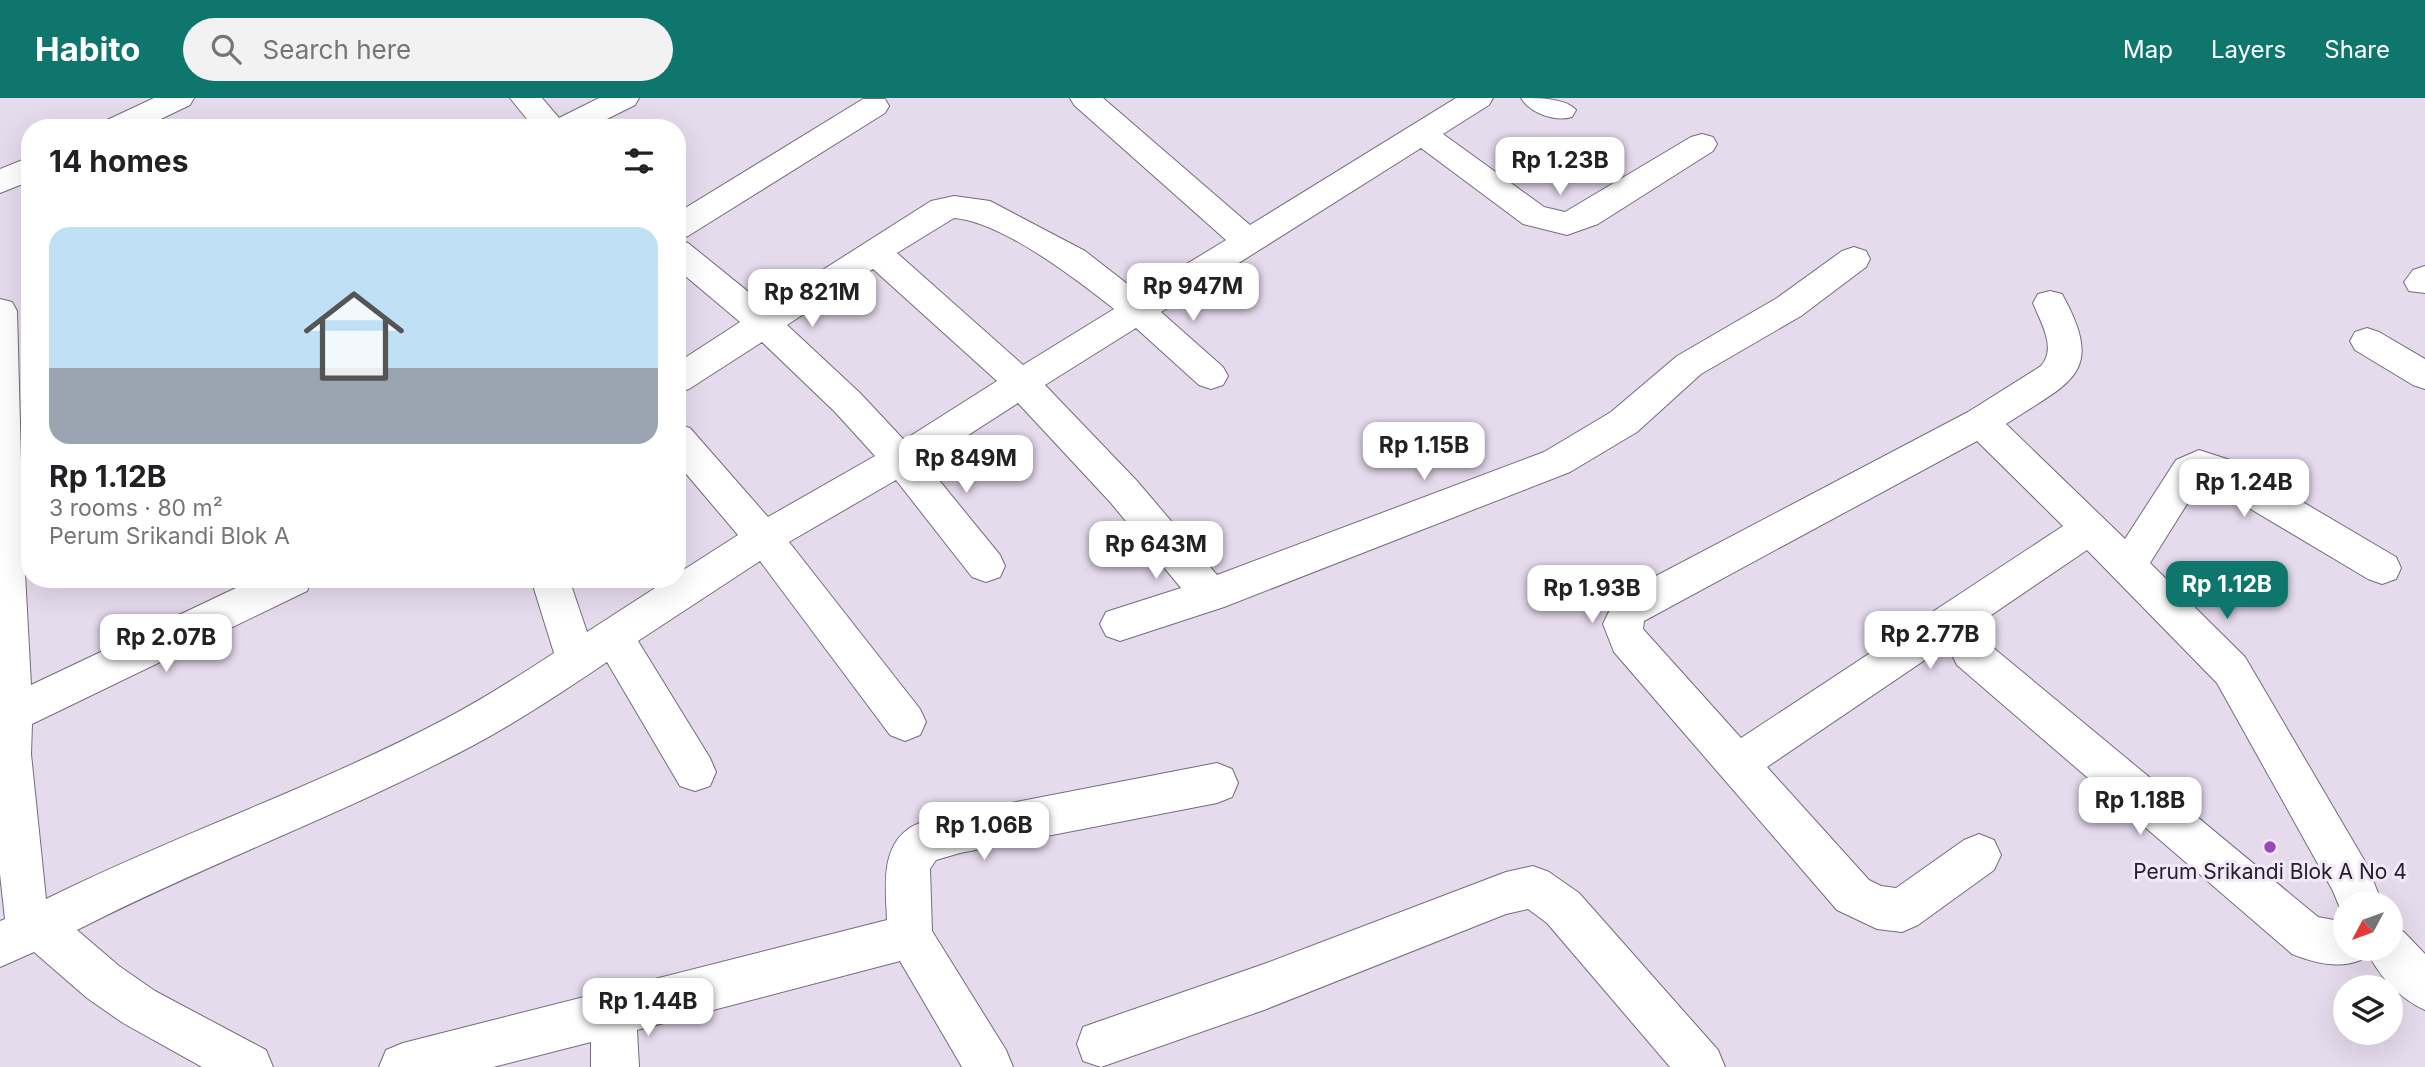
<!DOCTYPE html>
<html lang="en">
<head>
<meta charset="utf-8">
<style>
	:root { --surface:#fff; --page:#f2f2f2; --text:#202124; --muted:#757577; --accent:#0f766e }
	body { margin:0; font-family:Inter,sans-serif; background:var(--page); color:var(--text); height:100vh; display:flex; flex-direction:column; font-size:26px; white-space:nowrap }
	* { box-sizing:border-box; margin:0 }
	p { font-size:23px; color:var(--muted) }
	.icon { flex:none; width:38px; height:38px; fill:none; stroke:currentColor; stroke-width:2; stroke-linecap:round; stroke-linejoin:round }
	.map { position:relative; flex:1; overflow:hidden }
	.side { position:absolute; left:21px; top:21px; width:665px; height:469px; display:flex; flex-direction:column; background:var(--surface); border-radius:28px; box-shadow:0 7px 28px #0002 }
	.side>* { flex:none }
	.needle { width:46px; rotate:229deg }
	.tools { position:absolute; left:2333px; top:793px; display:grid; gap:14px }
	.tools a { display:grid; place-items:center; width:70px; height:70px; border-radius:50%; background:var(--surface); box-shadow:0 7px 28px #0002; font-size:35px }
	.price { position:absolute; translate:-50% -60px; padding:0 16px; border-radius:14px; background:#fff; color:#222; font-size:23px; line-height:46px; filter:drop-shadow(0 2px 4px #0008) }
	.price::after { content:''; position:absolute; left:50%; top:42px; width:21px; height:16px; margin-left:-10px; background:inherit; clip-path:polygon(0 0,100% 0,50% 100%) }
	.price.active { background:var(--accent); color:#fff }
	ul { padding:0; list-style:none }
	li { display:grid; align-content:center; gap:14px; height:371px; padding:0 28px }
	li span { display:grid; place-items:center; height:217px; border-radius:21px; color:#555 }
	li>.icon { margin-inline-start:auto }
	span .icon { width:126px; height:126px; fill:#fffc; stroke-width:1 }
	li b { font-size:30px }
	h2 { display:flex; justify-content:space-between; align-items:center; height:84px; padding:0 28px; font-size:30px }
	header { display:flex; align-items:center; gap:42px; box-sizing:border-box; height:98px; padding:0 35px; background:var(--accent); color:#fff }
	header strong { font-size:33px }
	nav { display:flex; gap:38px; margin-inline-start:auto; font-size:24px }
	.search { width:490px; height:63px; background:var(--page); display:flex; align-items:center; gap:18px; box-sizing:border-box; padding:0 24px; border-radius:38px; color:var(--muted); font-size:26px }
	.map>svg:first-child { display:block }
	.lines { fill:none; stroke-linecap:round; stroke-linejoin:round }
	.minor-casing { stroke:#746b7b; stroke-width:2 }
	.minor { fill:#fff; fill-rule:evenodd }
	.poi-dot { fill:#9948b8; stroke:#f3e8fa; stroke-width:2.5 }
	.labels { text-anchor:middle; dominant-baseline:central; stroke-width:6; stroke-linejoin:round; paint-order:stroke }
	.poi-label { font-size:21px; fill:#252128; stroke:#f3e8fa }
</style>
</head>
<body>
<header>
<strong>Habito</strong>
<div class="search"><svg class="icon" aria-label="search" viewBox="0 0 24 24"><circle cx="10" cy="10" r="6"/><path d="M15 15l6 6"/></svg>Search here</div>
<nav><a>Map</a><a>Layers</a><a>Share</a></nav>
</header>
<div class="map">
<svg width="2425" height="969" viewBox="0 0 2425 969">
	<rect width="100%" height="100%" fill="#e6dbed"/>
	<g class="lines">
		<defs>
			<g id="minor">
				<path d="M 154,0 L 194,0 L 190,7 L 142,30 L 101,30 L 105,23 Z"/>
				<path d="M 510,0 L 542,0 L 559,20 L 599,0 L 639,0 L 635,7 L 589,30 L 534,30 Z"/>
				<path d="M 1070,0 L 1103,0 L 1250,127 L 1456,0 L 1493,0 L 1489,7 L 1443,36 L 1544,109 L 1565,114 L 1691,39 L 1702,36 L 1713,39 L 1717,46 L 1713,53 L 1598,126 L 1567,137 L 1523,126 L 1421,50 L 1161,214 L 1223,269 L 1228,278 L 1223,287 L 1211,291 L 1199,287 L 1136,230 L 1045,287 L 1137,383 L 1217,477 L 1544,354 L 1611,314 L 1677,258 L 1777,200 L 1842,153 L 1854,149 L 1866,153 L 1870,161 L 1866,169 L 1801,218 L 1701,276 L 1637,334 L 1570,374 L 1224,509 L 1120,543 L 1106,538 L 1100,526 L 1106,514 L 1181,490 L 1111,405 L 1018,305 L 925,365 L 1000,457 L 1005,468 L 1000,479 L 986,484 L 972,479 L 896,382 L 789,444 L 920,611 L 926,624 L 920,637 L 905,643 L 890,637 L 760,463 L 638,543 L 710,660 L 716,674 L 710,688 L 695,693 L 680,688 L 607,564 C 564,593 519,623 472,648 C 344,716 206,766 77,832 L 119,868 L 155,893 L 266,952 L 273,969 L 202,969 L 123,925 L 87,900 L 34,854 L 0,869 L 0,823 L 5,821 L 0,776 L 0,201 L 12,204 L 17,213 L 23,438 L 31,587 L 255,481 L 312,481 L 307,493 L 32,626 L 31,656 L 46,801 C 177,736 316,689 445,621 C 483,601 519,578 554,555 L 531,481 L 569,481 L 587,534 L 669,481 L 677,481 L 677,476 L 738,437 L 677,365 L 677,326 L 690,330 L 768,419 L 875,358 L 835,314 L 762,244 L 689,291 L 677,295 L 677,265 L 740,224 L 677,171 L 677,141 L 688,145 L 766,208 L 931,103 L 954,98 L 990,103 L 1085,153 L 1139,195 L 1226,142 L 1074,7 ZM 954,120 C 1002,124 1075,180 1114,211 L 1023,267 L 897,155 ZM 873,171 L 997,283 L 904,342 L 860,295 L 787,227 Z"/>
				<path d="M 1521,0 C 1540,0 1565,0 1576,12 L 1572,19 C 1555,24 1530,15 1521,0 Z"/>
				<path d="M 863,1 L 885,1 L 889,8 L 885,15 L 688,138 L 677,141 L 677,115 Z"/>
				<path d="M 30,59 L 30,83 L 0,95 L 0,71 Z"/>
				<path d="M 2425,168 L 2425,195 L 2409,193 L 2404,184 L 2413,172 Z"/>
				<path d="M 2050,193 L 2062,196 C 2107,277 2069,284 2006,326 L 2125,441 L 2176,362 L 2199,352 L 2233,363 L 2396,459 L 2401,470 L 2396,481 L 2382,486 L 2368,481 L 2202,382 L 2150,465 L 2245,559 L 2367,767 L 2382,805 L 2345,805 L 2344,820 L 2333,793 L 2217,585 L 2087,452 L 1767,669 L 1869,782 L 1881,788 L 1896,790 L 1964,742 L 1979,736 L 1994,742 L 2001,757 L 1994,772 L 1918,827 L 1902,834 L 1877,831 L 1837,812 L 1614,554 L 1603,526 L 1616,499 L 1968,314 L 2041,268 C 2057,250 2041,225 2033,205 L 2038,196 ZM 1977,343 L 2063,428 L 1741,640 L 1643,531 L 1644,523 Z"/>
				<path d="M 2367,230 L 2379,234 L 2425,261 L 2425,291 L 2413,287 L 2355,252 L 2350,243 L 2355,234 Z"/>
				<path d="M 1971,538 L 1985,543 L 2318,819 L 2345,824 L 2345,850 L 2366,850 L 2361,862 C 2338,871 2315,865 2292,856 L 1957,567 L 1951,555 L 1957,543 Z"/>
				<path d="M 1217,665 L 1232,671 L 1238,685 L 1232,699 L 1217,705 L 960,755 L 936,762 L 930,771 L 932,833 L 1006,952 L 1013,969 L 962,969 L 900,863 L 637,932 L 639,969 L 591,969 L 591,944 L 493,969 L 379,969 L 386,952 L 403,945 L 887,822 C 886,793 880,752 907,732 C 919,722 945,719 960,715 Z"/>
				<path d="M 1533,768 L 1549,774 L 1579,795 L 1718,952 L 1725,969 L 1670,969 L 1547,825 L 1528,811 L 1506,816 L 1264,912 L 1101,969 L 1083,963 L 1077,946 L 1083,929 L 1100,923 L 1264,866 L 1506,774 Z"/>
				<path d="M 2390,829 L 2404,834 L 2425,856 L 2425,912 C 2400,901 2376,876 2366,850 L 2390,850 Z"/>
			</g>
		</defs>
		<!-- minor casing -->
		<use href="#minor" class="minor-casing"/>
		<!-- minor -->
		<use href="#minor" class="minor"/>
	</g>
	<!-- markers -->
	<circle class="poi-dot" cx="2270" cy="749" r="7"/>
	<g class="labels">
		<!-- poi labels -->
		<g class="poi-label">
			<text x="2270" y="773">Perum Srikandi Blok A No 4</text>
		</g>
	</g>
</svg>
<div class="tools">
<a><svg class="needle" viewBox="-14 -14 28 28"><path d="M0-13l5 13h-10z" fill="#e53935"/><path d="M0 13l5-13h-10z" fill="#757577"/></svg></a>
<a><svg class="icon" aria-label="layers" viewBox="0 0 24 24"><path d="M12 4l9 5-9 5-9-5zM3 14l9 5 9-5"/></svg></a>
</div>
<b class="price" style="left:1560px;top:99px">Rp 1.23B</b>
<b class="price" style="left:1193px;top:225px">Rp 947M</b>
<b class="price" style="left:812px;top:231px">Rp 821M</b>
<b class="price" style="left:1424px;top:384px">Rp 1.15B</b>
<b class="price" style="left:966px;top:397px">Rp 849M</b>
<b class="price" style="left:2244px;top:421px">Rp 1.24B</b>
<b class="price" style="left:1156px;top:483px">Rp 643M</b>
<b class="price active" style="left:2227px;top:523px">Rp 1.12B</b>
<b class="price" style="left:1592px;top:527px">Rp 1.93B</b>
<b class="price" style="left:1930px;top:573px">Rp 2.77B</b>
<b class="price" style="left:166px;top:576px">Rp 2.07B</b>
<b class="price" style="left:2140px;top:739px">Rp 1.18B</b>
<b class="price" style="left:984px;top:764px">Rp 1.06B</b>
<b class="price" style="left:648px;top:940px">Rp 1.44B</b>
<section class="side">
<h2>14 homes<svg class="icon" aria-label="filters" viewBox="0 0 24 24"><path d="M4 7h16M4 17h16"/><circle cx="9" cy="7" r="2"/><circle cx="15" cy="17" r="2"/></svg></h2>
<ul>
<li><span style="background:linear-gradient(#bfe0f5 65%,#9aa5b1 0)"><svg class="icon" aria-label="home" viewBox="0 0 24 24"><path d="M3 11l9-7 9 7M6 9v11h12V9"/></svg></span><div><b>Rp 1.12B</b><p>3 rooms · 80 m²</p><p>Perum Srikandi Blok A</p></div></li>
</ul>
</section>
</div>
</body>
</html>
